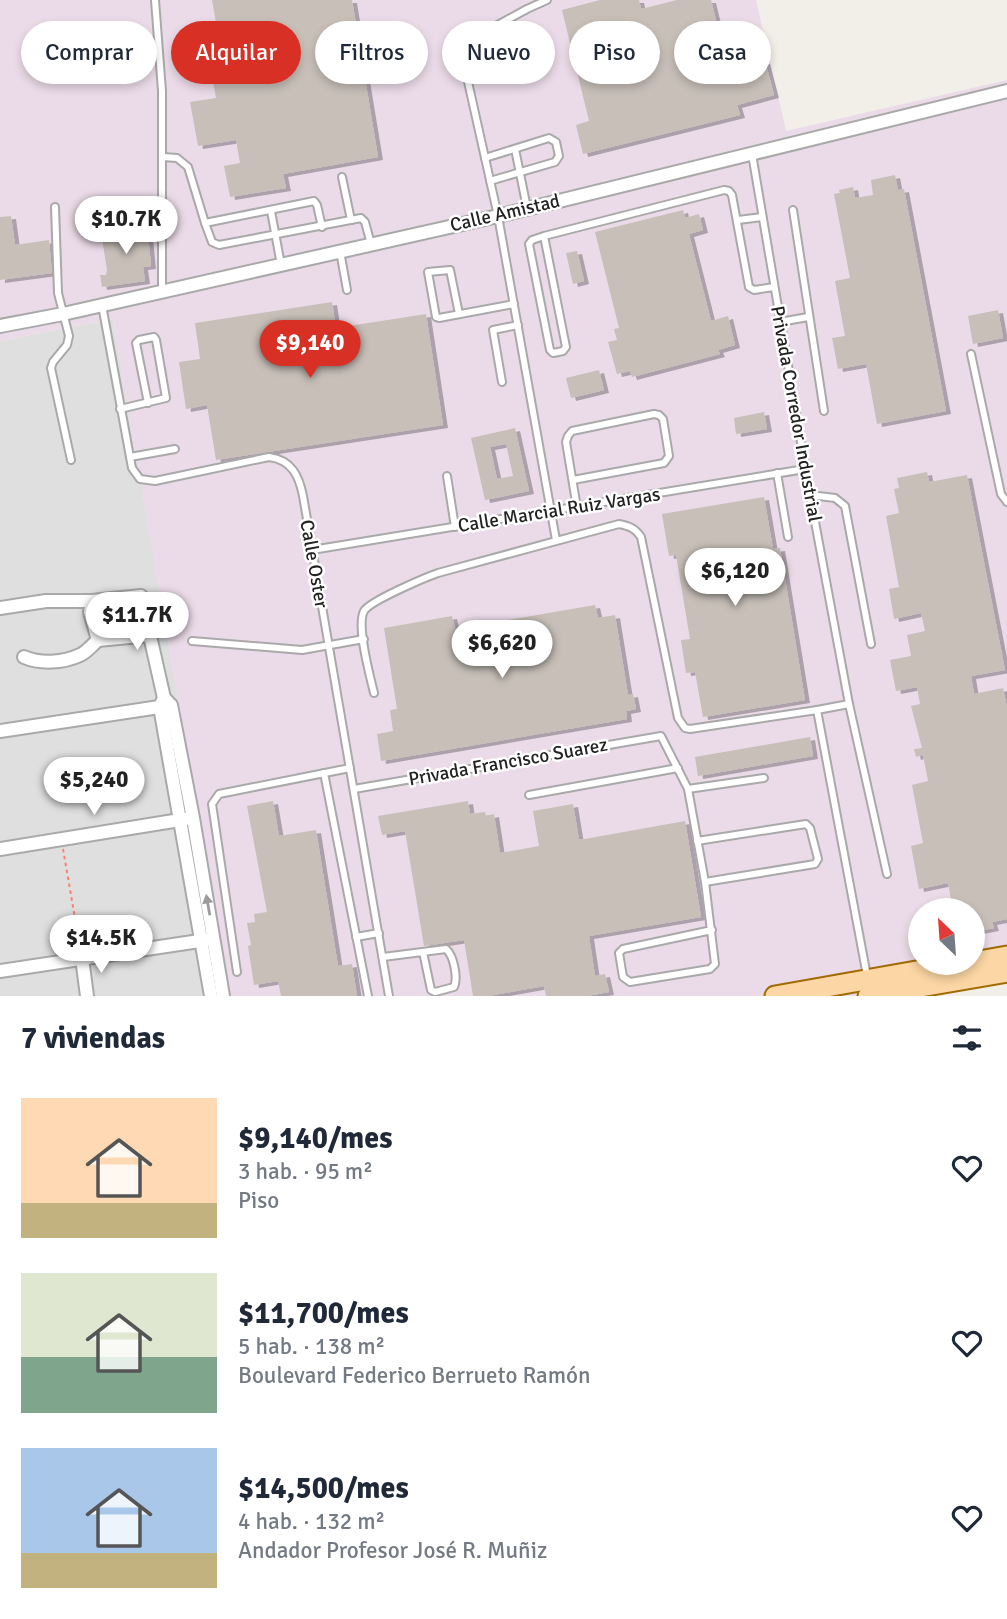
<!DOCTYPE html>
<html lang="es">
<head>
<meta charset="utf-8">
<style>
	:root { --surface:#fff; --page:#f6f6f7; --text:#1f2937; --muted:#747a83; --accent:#d93025 }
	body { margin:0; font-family:Signika,sans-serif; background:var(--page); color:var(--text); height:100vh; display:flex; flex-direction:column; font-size:26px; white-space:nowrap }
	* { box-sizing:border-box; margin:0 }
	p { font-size:23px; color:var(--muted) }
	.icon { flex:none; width:38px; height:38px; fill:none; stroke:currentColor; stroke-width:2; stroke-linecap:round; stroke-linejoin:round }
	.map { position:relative; height:996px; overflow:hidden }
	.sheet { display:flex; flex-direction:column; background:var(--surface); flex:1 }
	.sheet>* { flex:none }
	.top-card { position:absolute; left:21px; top:21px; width:966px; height:63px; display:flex; gap:14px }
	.needle { width:46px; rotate:335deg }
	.tools { position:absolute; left:908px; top:898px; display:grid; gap:14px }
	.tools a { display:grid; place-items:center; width:77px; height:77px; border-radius:50%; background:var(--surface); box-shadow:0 4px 10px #0003; font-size:35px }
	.price { position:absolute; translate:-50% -60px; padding:0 16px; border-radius:24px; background:#fff; color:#222; font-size:23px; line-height:46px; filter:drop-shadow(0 2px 4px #0008) }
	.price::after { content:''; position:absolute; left:50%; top:42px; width:21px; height:16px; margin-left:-10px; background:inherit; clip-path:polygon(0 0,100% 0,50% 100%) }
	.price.on { background:var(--accent); color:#fff }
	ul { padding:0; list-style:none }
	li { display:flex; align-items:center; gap:21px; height:175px; padding:0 21px }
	li span { display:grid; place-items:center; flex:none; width:196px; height:140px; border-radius:0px; color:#555 }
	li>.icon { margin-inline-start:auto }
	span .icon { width:84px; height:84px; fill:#fffc; stroke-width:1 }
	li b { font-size:30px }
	h2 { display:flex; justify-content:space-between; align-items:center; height:84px; padding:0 21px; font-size:30px }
	.tag { padding:0 24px; border-radius:32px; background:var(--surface); box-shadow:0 4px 10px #0003; font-size:24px; line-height:63px }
	.tag.on { background:var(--accent); color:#fff }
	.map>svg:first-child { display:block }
	.residential { fill:#e0dfdf }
	.industrial { fill:#ebdbe8; fill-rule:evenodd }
	.building { fill:#c7bfb8; fill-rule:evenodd; filter:url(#shadow) }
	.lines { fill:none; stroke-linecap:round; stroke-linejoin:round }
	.service-casing { stroke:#a9a9a9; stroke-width:10 }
	.minor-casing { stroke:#a9a9a9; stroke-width:16 }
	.primary-casing { stroke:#a06b00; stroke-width:23 }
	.path { stroke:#fa8072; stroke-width:2; stroke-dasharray:3.5 3.5; stroke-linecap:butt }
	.service { stroke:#fff; stroke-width:6 }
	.minor { stroke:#fff; stroke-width:12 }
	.primary { stroke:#fcd6a4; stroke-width:19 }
	.oneway { fill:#9c9c9c }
	.labels { text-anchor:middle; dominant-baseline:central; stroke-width:5; stroke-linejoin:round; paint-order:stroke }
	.street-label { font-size:19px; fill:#222; stroke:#fff }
</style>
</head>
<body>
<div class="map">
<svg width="1007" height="996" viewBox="0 0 1007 996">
	<defs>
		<filter id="shadow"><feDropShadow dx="5" dy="3" stdDeviation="0" flood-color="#0004"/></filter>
	</defs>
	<rect width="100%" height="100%" fill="#f2efe9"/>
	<!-- residential -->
	<path class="residential" d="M 113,319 L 229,996 L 0,996 L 0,341 Z"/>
	<!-- industrial -->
	<path class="industrial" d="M 0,0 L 756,0 L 786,131 L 1007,80 L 1007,963 L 906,996 L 229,996 L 113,319 L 0,341 ZM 920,910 L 973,910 L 973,962 L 920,962 Z"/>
	<!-- building -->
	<g class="building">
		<path d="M 212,0 L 352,0 L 378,157 L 283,174 L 286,188 L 230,197 L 224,166 L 240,163 L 236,140 L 198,146 L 190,102 L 216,98 L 207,48 L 220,45 Z"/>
		<path d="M 600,0 L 639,0 L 641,9 L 677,0 L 711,0 L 728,70 L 765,61 L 774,95 L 737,105 L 740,115 L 583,154 L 576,125 L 589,121 L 562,10 Z"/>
		<path d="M 895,175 L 898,190 L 904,189 L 946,411 L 877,424 L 866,364 L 838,369 L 832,338 L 845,336 L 835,281 L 850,278 L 834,194 L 840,193 L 839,190 L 853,187 L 855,198 L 873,195 L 871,180 Z"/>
		<path d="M 683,210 L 685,218 L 699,214 L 703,230 L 689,234 L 711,321 L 728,316 L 735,345 L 718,350 L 720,354 L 632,377 L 630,371 L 617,374 L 608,342 L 617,340 L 614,329 L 619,328 L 595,232 Z"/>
		<path d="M 11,216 L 15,245 L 49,240 L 52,273 L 0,280 L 0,217 Z"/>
		<path d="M 147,226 L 151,266 L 143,267 L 145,281 L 102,287 L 100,275 L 106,275 L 107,270 L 101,232 Z"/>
		<path d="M 577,251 L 584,281 L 573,284 L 566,253 Z"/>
		<path d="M 332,302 L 336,328 L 426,314 L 443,425 L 216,460 L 207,405 L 186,409 L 179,362 L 200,359 L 195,323 Z"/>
		<path d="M 998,310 L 1003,338 L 973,344 L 968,316 Z"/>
		<path d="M 599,370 L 604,390 L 571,398 L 566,378 Z"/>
		<path d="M 764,412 L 767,429 L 736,434 L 734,418 Z"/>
		<path d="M 515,428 L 529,491 L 485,500 L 471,438 ZM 506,444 L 513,476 L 497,479 L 490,447 Z"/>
		<path d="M 927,472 L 929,482 L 967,475 L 1005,670 L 971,676 L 974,694 L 1003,688 L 1007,708 L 1007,919 L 992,922 L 994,928 L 973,932 L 973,910 L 953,910 L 948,883 L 919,889 L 911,846 L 923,843 L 912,785 L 928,781 L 923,755 L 916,757 L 914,749 L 922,748 L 911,706 L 920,704 L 917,687 L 896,691 L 890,660 L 911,656 L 907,635 L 925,631 L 921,613 L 894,619 L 889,589 L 899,587 L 886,516 L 899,513 L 894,489 L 899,488 L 897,478 Z"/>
		<path d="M 764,497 L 773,549 L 780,548 L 805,700 L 703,717 L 695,672 L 686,673 L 681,640 L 690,639 L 676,555 L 669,556 L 662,514 Z"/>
		<path d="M 595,605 L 598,618 L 615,615 L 628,695 L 633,694 L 636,709 L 626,711 L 627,719 L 381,761 L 377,734 L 393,731 L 390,710 L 397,709 L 384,628 L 452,616 L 455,629 Z"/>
		<path d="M 810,737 L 813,756 L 698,776 L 695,757 Z"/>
		<path d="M 273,801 L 279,836 L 316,830 L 338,966 L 352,964 L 357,996 L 281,996 L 278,981 L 254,985 L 248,946 L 251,945 L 247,923 L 255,922 L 254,914 L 267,912 L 247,806 Z"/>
		<path d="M 468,801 L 470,814 L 485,812 L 486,816 L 494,814 L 500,853 L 539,846 L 533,811 L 573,804 L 579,840 L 685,821 L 701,917 L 589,936 L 595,976 L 605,974 L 609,992 L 587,996 L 546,996 L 544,986 L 488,996 L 473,996 L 464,940 L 424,946 L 405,831 L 382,835 L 378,816 Z"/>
	</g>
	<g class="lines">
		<defs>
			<g id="service">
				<path d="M 155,0 L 162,91 L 162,292"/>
				<path d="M 547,0 L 527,9 L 470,40 L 465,45 L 462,55 L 498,216 L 556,540"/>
				<path d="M 515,149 L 527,208"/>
				<path d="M 752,154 L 810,495 L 849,704 L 817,710 L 867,976"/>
				<path d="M 163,157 L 177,158 L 188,167 L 205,223 L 314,201 L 317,205 L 322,227"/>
				<path d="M 485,158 L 549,138 L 556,142 L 559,156 L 555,162 L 490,181"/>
				<path d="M 342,177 L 351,220"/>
				<path d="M 55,207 L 58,293 L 69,336 L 67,345 L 53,362 L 51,368 L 71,460"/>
				<path d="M 793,210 L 824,411"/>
				<path d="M 271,211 L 281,265"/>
				<path d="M 738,220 L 762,217"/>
				<path d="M 205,223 L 212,242 L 219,245 L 361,218 L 365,222 L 371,244"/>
				<path d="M 544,236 L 566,347 L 563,351 L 553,353 L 550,350 L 529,244 L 532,240 L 544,236 L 724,190 L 729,191 L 732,195 L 749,287 L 754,290 L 774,287"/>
				<path d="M 340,251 L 347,290"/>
				<path d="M 102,305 L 132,468 L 140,479 L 155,481 L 269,457 C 292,460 299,476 303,496 L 389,996"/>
				<path d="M 459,314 L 450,270 L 428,272 L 436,317 L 439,318 L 514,304"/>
				<path d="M 780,322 L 808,317"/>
				<path d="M 971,354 L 1001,494 L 1007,502"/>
				<path d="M 502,382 L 493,330 L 518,325"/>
				<path d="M 120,409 L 166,398 L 156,340 L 154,337 L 139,340 L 136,343 L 148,403"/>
				<path d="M 130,457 L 175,449"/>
				<path d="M 777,473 L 788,537"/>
				<path d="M 447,476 L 455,527"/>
				<path d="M 573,480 L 664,463 L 669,456 L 663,419 L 659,415 L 654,414 L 572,431 L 568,436 L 566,442 L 577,508"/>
				<path d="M 810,495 L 835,498 L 845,506 L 871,644"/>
				<path d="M 312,550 L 805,469"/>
				<path d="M 192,641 L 302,650 L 364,639"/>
				<path d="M 374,693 C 370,676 356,626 364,611 C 370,601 424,578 438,573 L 619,524 C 629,526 635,528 641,537 L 678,718 L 685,728 L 690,729 L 817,710"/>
				<path d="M 849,704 L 887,874"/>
				<path d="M 324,773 L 368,996"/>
				<path d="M 354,789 L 661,736 L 688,789 L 705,882 L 715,964 L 710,969 L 630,982 L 623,977 L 619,953 L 623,949 L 712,930"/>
				<path d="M 688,789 L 764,778"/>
				<path d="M 529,795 L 678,768"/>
				<path d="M 697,841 L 806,824 L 810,828 L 818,859 L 815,864 L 705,882"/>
				<path d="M 356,937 L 379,933"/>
				<path d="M 383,957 L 446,949 C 454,956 458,978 454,987 L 435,992 L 431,990 L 423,952"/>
				<path d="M 237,972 L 212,804 L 219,794 L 350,768"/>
			</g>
			<g id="minor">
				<path d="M 0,326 L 63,314 L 498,216 L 1007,91"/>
				<path d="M 92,601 L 90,612 L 98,640 L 150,635"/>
				<path d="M 0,608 L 46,601 L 92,601 L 141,596 L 164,698 L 168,702"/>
				<path d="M 24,657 C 40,664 63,663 80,655 C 87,652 92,645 98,640"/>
				<path d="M 164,698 L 160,707 L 211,996"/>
				<path d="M 171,705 L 193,818 L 223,996"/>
				<path d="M 0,731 L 166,706"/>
				<path d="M 0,849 L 186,819"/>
				<path d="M 82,958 L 87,996"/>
				<path d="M 0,971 L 206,940"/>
			</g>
			<g id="primary">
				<path d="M 973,962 L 1007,956"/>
				<path d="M 775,996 L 967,962"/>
				<path d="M 868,996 L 1007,972"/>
			</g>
		</defs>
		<!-- service casing -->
		<use href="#service" class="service-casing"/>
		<!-- minor casing -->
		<use href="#minor" class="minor-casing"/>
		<!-- primary casing -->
		<use href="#primary" class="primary-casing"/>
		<!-- path -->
		<path class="path" d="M 63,849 L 80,947"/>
		<!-- service -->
		<use href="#service" class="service"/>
		<!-- minor -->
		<use href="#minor" class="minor"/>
		<!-- primary -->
		<use href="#primary" class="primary"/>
	</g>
	<!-- one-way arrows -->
	<defs><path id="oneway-solid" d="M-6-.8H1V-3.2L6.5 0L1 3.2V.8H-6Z" transform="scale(1.75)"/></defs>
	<use class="oneway" href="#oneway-solid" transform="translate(208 905) rotate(-100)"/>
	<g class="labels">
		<!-- street labels -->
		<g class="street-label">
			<text transform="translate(505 213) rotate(-13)">Calle Amistad</text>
			<text transform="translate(796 414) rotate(80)">Privada Corredor Industrial</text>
			<text transform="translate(559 510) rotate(-9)">Calle Marcial Ruiz Vargas</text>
			<text transform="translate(314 564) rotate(80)">Calle Oster</text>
			<text transform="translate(508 762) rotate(-10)">Privada Francisco Suarez</text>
		</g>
	</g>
</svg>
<div class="tools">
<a><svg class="needle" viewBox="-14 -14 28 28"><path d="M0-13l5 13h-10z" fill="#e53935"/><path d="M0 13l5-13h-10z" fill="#747a83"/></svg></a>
</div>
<b class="price" style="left:126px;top:256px">$10.7K</b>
<b class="price on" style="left:310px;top:380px">$9,140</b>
<b class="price" style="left:735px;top:608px">$6,120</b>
<b class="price" style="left:137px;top:652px">$11.7K</b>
<b class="price" style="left:502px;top:680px">$6,620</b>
<b class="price" style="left:94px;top:817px">$5,240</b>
<b class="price" style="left:101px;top:975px">$14.5K</b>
<div class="top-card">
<a class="tag">Comprar</a>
<a class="tag on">Alquilar</a>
<a class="tag">Filtros</a>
<a class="tag">Nuevo</a>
<a class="tag">Piso</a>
<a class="tag">Casa</a>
</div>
</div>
<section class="sheet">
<h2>7 viviendas<svg class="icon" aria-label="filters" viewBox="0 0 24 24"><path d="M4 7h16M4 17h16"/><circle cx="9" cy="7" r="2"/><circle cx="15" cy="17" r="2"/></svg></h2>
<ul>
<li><span style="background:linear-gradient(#ffd9b3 75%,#c2b280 0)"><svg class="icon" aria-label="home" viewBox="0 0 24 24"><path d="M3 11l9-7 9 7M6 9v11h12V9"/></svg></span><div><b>$9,140/mes</b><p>3 hab. · 95 m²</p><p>Piso</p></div><svg class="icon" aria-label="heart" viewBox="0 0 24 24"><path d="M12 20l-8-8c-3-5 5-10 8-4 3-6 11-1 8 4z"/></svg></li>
<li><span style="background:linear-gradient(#dfe7d0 60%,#7fa58c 0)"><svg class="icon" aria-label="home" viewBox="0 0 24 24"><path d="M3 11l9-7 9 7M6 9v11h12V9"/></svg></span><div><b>$11,700/mes</b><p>5 hab. · 138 m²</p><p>Boulevard Federico Berrueto Ramón</p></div><svg class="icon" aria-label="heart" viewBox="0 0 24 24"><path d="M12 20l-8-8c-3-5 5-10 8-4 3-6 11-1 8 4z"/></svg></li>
<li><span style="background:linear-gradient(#a9c7e8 75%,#c2b280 0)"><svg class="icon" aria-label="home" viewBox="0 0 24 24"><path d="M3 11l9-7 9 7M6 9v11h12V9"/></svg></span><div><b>$14,500/mes</b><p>4 hab. · 132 m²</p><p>Andador Profesor José R. Muñiz</p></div><svg class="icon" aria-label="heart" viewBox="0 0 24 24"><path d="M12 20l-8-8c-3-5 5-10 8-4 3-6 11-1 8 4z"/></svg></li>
</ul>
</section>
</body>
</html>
